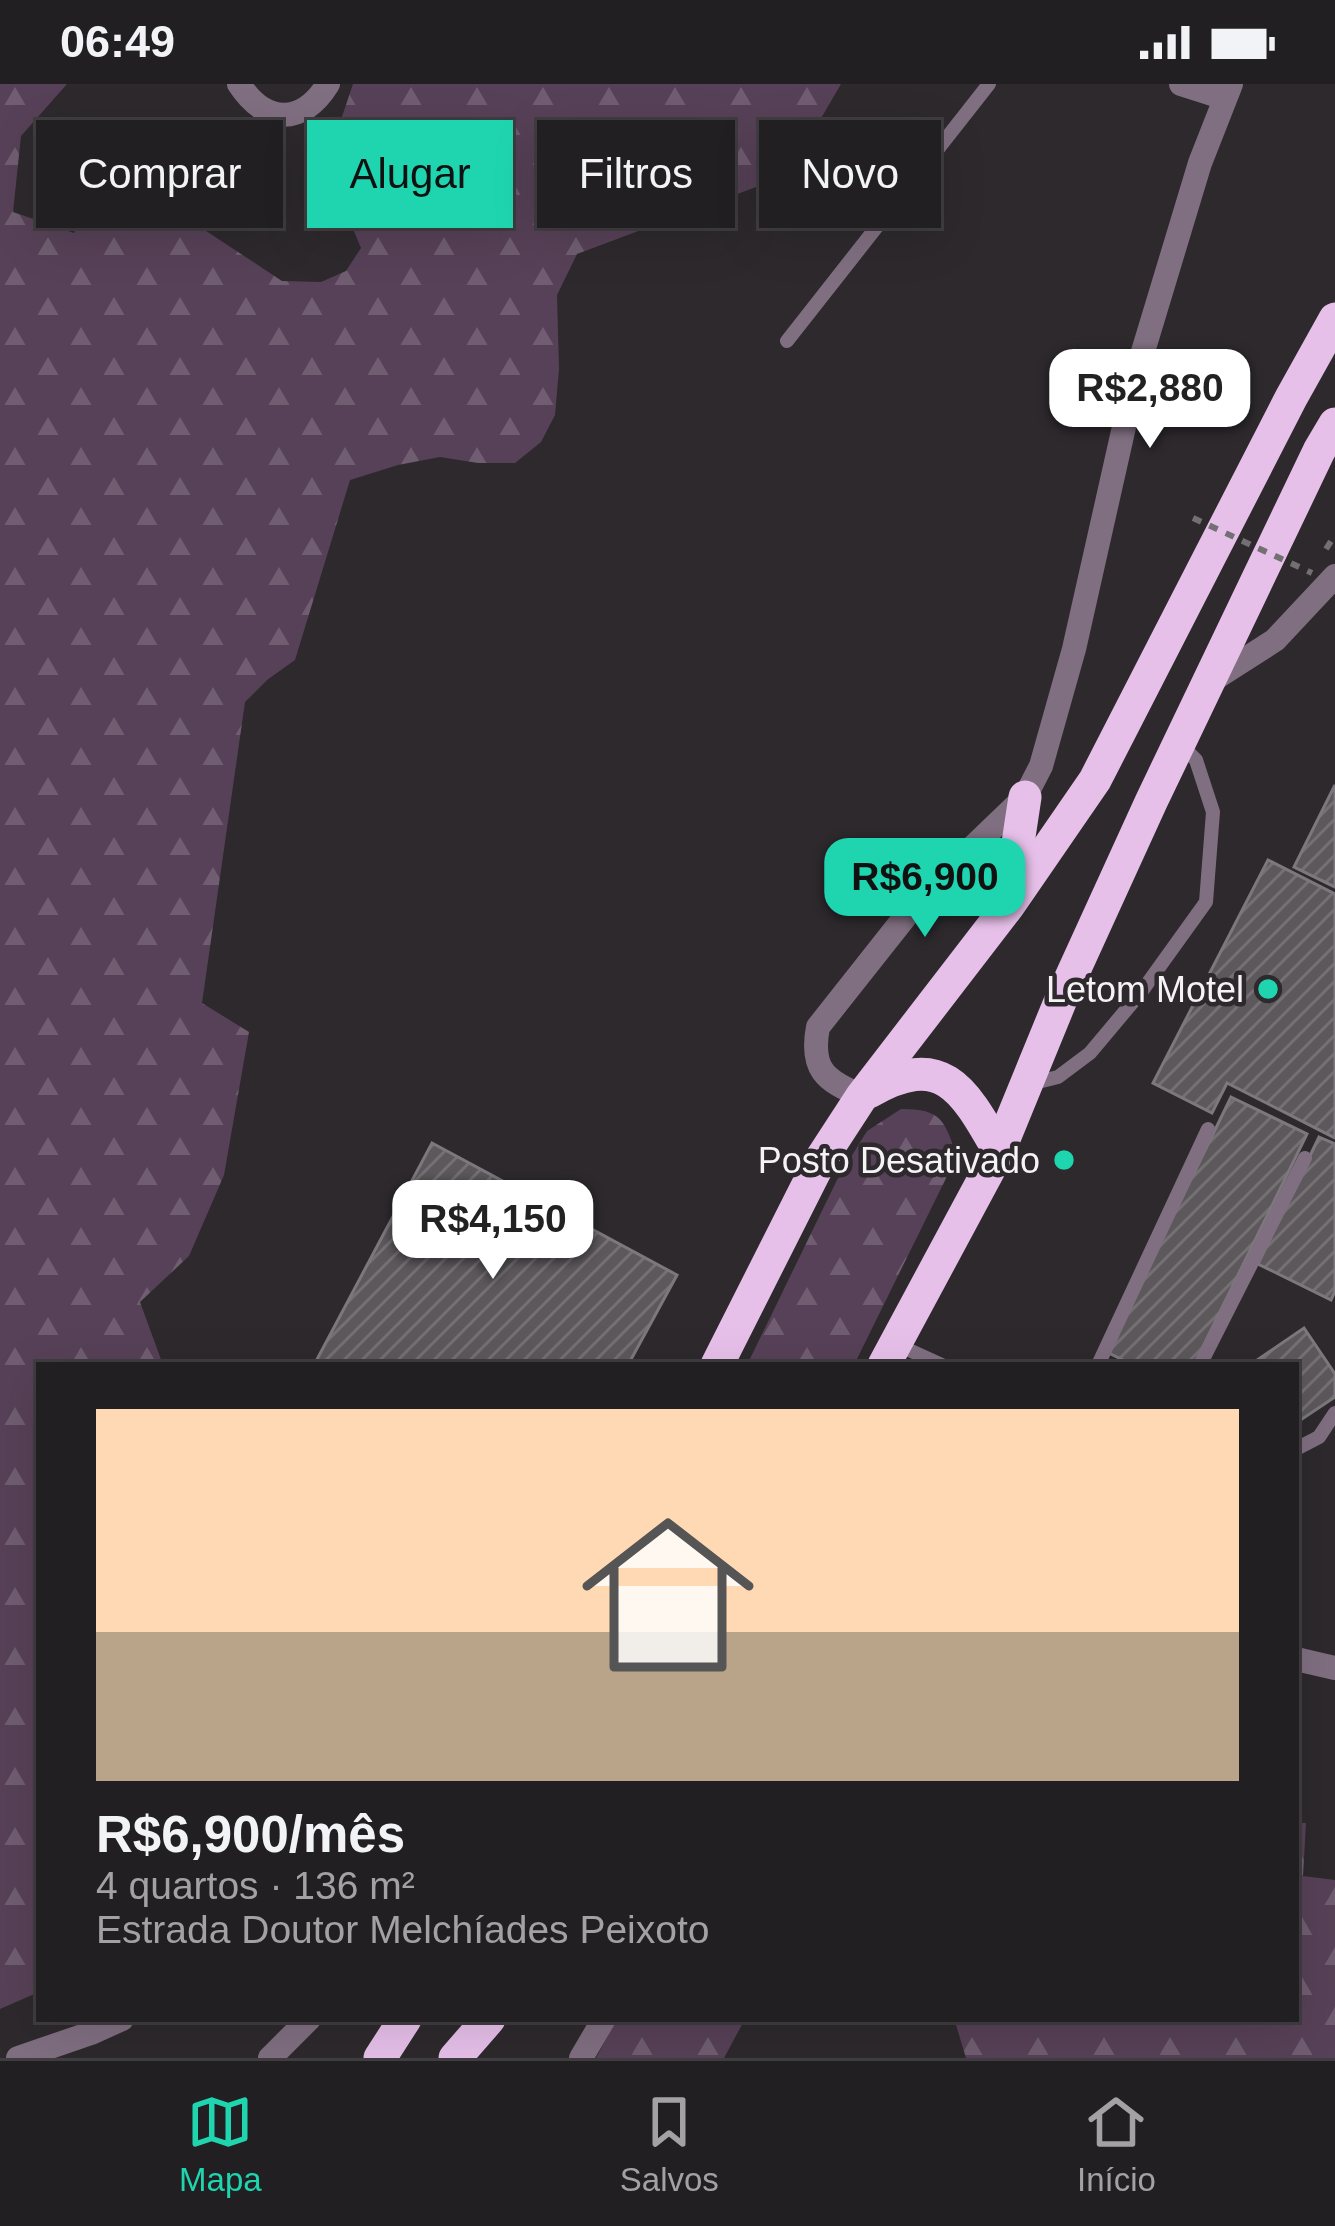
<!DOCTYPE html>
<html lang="pt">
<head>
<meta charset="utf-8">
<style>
	:root { --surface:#221f22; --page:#2e2c2f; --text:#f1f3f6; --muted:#a2a2a5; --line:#3f3d40; --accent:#1fd5b0 }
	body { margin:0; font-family:Helvetica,sans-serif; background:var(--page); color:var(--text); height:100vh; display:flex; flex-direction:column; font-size:45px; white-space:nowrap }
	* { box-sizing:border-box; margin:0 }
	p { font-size:39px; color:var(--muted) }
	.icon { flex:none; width:66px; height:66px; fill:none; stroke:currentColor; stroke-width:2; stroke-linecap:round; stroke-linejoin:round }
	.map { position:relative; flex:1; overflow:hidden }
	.drawer { position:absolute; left:36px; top:1278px; width:1263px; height:660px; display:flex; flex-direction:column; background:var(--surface); border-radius:0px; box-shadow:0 12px 48px #0002,0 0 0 3px var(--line) }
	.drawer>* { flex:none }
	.banner { position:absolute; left:36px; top:36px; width:1263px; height:108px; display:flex; gap:24px }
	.price { position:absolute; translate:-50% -102px; padding:0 27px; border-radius:24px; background:#fff; color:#222; font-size:39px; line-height:78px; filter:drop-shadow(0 3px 6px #0008) }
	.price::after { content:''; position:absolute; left:50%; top:72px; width:36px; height:27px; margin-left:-18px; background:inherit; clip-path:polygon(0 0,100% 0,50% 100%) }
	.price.active { background:var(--accent); color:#111 }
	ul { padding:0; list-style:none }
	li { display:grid; align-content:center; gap:24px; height:636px; padding:0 60px }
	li+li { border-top:3px solid var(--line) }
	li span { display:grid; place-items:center; height:372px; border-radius:0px; color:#555 }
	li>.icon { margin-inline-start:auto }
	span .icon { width:216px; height:216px; fill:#fffc; stroke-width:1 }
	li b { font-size:51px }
	.pill { padding:0 42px; border-radius:0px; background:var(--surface); box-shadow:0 12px 48px #0002,0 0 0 3px var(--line); font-size:42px; line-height:108px }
	.pill.active { background:var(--accent); color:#111 }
	.status { display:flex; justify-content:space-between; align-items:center; height:84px; padding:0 60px; background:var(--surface); direction:ltr }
	.status svg { height:33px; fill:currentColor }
	.dock { display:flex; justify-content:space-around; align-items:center; height:168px; border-top:3px solid var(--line); background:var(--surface); font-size:33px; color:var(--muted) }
	.dock a { display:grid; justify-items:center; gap:6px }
	.dock .active { color:var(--accent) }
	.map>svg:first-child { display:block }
	.forest { fill:url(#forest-firs) }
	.building { fill:url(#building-hatch); stroke:#7d787d; stroke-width:3 }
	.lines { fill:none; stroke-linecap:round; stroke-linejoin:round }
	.path { stroke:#737073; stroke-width:6; stroke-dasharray:9 9; stroke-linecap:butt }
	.service { stroke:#806f81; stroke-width:14 }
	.minor { stroke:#806f81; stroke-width:24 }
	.tertiary { stroke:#806f81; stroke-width:24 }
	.trunk { stroke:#e7c0ea; stroke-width:33 }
	.path-bridge { stroke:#737073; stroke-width:6; stroke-dasharray:9 9; stroke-linecap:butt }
	.poi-dot { fill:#1fd5b0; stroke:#2d292d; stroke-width:4.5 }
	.labels { text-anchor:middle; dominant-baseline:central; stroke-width:9; stroke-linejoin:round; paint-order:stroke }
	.poi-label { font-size:36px; fill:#f6f3f6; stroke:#2d292d; text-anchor:end }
</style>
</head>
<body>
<div class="status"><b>06:49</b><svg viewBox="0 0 49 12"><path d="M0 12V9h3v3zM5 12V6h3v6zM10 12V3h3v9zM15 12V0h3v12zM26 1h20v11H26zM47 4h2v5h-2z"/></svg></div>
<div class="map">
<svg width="1335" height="1974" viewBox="0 0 1335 1974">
	<defs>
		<pattern id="forest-firs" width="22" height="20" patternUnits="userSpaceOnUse" patternTransform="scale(3)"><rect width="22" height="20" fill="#574158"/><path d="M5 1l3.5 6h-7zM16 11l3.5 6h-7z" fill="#705d71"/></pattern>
		<pattern id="building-hatch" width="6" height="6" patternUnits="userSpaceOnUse" patternTransform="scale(3)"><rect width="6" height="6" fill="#5c585c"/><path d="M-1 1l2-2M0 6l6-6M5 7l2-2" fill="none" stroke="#747074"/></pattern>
	</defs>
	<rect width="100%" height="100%" fill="#2d292d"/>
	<!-- forest -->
	<g class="forest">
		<path d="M 0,0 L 67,0 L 21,52 L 13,128 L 74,149 L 103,79 L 282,197 L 321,198 L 346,187 L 361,164 L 348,133 L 319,101 L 353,0 L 841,0 L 788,91 L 577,170 L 557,211 L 559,285 L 555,331 L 541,358 L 515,379 L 478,379 L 440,373 L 398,381 L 350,396 L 295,576 L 267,596 L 245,618 L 202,919 L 249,948 L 224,1091 L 189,1172 L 140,1218 L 163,1281 L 39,1281 L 39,1908 L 0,1925 Z"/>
		<path d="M 901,1025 C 942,1025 944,1036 957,1072 L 854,1281 L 747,1281 L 837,1096 L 867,1047 Z"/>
		<path d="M 1296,1739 L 1306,1739 L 1303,1792 L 1335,1796 L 1335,1974 L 966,1974 L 956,1941 L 973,1935 L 1296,1935 Z"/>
		<path d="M 617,1935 L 745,1935 L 724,1974 L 596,1974 Z"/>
	</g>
	<!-- building -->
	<g class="building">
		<path d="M 1335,701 L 1335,803 L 1294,783 Z"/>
		<path d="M 1268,776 L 1335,810 L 1335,1054 L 1227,999 L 1212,1029 L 1153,999 Z"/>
		<path d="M 1231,1013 L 1307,1050 L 1194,1281 L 1133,1281 L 1107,1268 Z"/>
		<path d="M 1319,1053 L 1335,1060 L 1335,1207 L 1331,1216 L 1258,1180 Z"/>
		<path d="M 432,1059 L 677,1191 L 628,1281 L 314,1281 Z"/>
		<path d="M 1304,1244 L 1335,1290 L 1335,1313 L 1296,1339 L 1296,1281 L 1250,1281 Z"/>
	</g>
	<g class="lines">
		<!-- path -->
		<path class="path" d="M 1326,465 L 1335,451"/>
		<!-- service -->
		<g class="service">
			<path d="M 787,257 L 989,0"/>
			<path d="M 1030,1000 L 1058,993 L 1090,969 L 1142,907 L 1206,818 L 1213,728 L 1196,676 L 1179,659"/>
			<path d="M 898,1261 L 942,1281"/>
			<path d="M 1098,1281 L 1208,1045"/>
			<path d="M 1200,1281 L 1305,1074"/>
			<path d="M 1296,1365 L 1319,1353 L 1335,1329"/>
		</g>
		<!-- minor -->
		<g class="minor">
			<path d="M 239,0 C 265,40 302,42 328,0"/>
			<path d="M 1181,0 L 1225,14"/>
			<path d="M 1208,599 L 1275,556 L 1335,492"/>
			<path d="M 18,1974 L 91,1949 L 122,1935"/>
			<path d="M 270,1974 L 309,1935"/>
			<path d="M 581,1974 L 604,1935"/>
		</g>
		<!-- tertiary -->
		<g class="tertiary">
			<path d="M 862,1012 C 825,997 810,985 818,943 L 920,814 L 1025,713 L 1041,682 L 1074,565 L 1135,294 L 1200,79 L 1231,0"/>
			<path d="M 1296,1575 L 1335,1584"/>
		</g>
		<!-- trunk -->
		<g class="trunk">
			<path d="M 1010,812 L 1025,713"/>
			<path d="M 869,1008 C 943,965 964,1006 999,1067"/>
			<path d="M 717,1281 L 821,1075 L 862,1012 L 1009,821 L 1095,696 L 1291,314 L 1335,235"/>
			<path d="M 884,1281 L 999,1067 L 1062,913 L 1151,718 L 1319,367 L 1335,340"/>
			<path d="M 380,1974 L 405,1935"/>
			<path d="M 455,1974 L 489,1935"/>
		</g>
		<!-- path-bridge -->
		<path class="path-bridge" d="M 1193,434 L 1312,489"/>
	</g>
	<!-- markers -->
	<g class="poi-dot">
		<circle cx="1268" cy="905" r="12"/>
		<circle cx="1064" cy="1076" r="12"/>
	</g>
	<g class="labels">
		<!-- poi labels -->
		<g class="poi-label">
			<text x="1244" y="905">Letom Motel</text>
			<text x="1040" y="1076">Posto Desativado</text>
		</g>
	</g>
</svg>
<b class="price" style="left:1150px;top:367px">R$2,880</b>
<b class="price active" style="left:925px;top:856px">R$6,900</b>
<b class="price" style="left:493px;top:1198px">R$4,150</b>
<div class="banner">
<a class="pill">Comprar</a>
<a class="pill active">Alugar</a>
<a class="pill">Filtros</a>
<a class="pill">Novo</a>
</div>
<section class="drawer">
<ul>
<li><span style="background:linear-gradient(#ffd9b3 60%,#b9a48a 0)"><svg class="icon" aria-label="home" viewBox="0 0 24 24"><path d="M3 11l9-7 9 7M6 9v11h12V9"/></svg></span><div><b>R$6,900/mês</b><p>4 quartos · 136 m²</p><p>Estrada Doutor Melchíades Peixoto</p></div></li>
</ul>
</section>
</div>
<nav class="dock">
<a class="active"><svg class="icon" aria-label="map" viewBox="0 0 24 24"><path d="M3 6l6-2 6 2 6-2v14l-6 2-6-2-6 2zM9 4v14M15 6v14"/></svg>Mapa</a>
<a><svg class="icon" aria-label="saved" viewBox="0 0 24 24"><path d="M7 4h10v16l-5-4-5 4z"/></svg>Salvos</a>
<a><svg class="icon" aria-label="home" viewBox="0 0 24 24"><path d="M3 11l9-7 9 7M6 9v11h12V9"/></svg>Início</a>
</nav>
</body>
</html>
